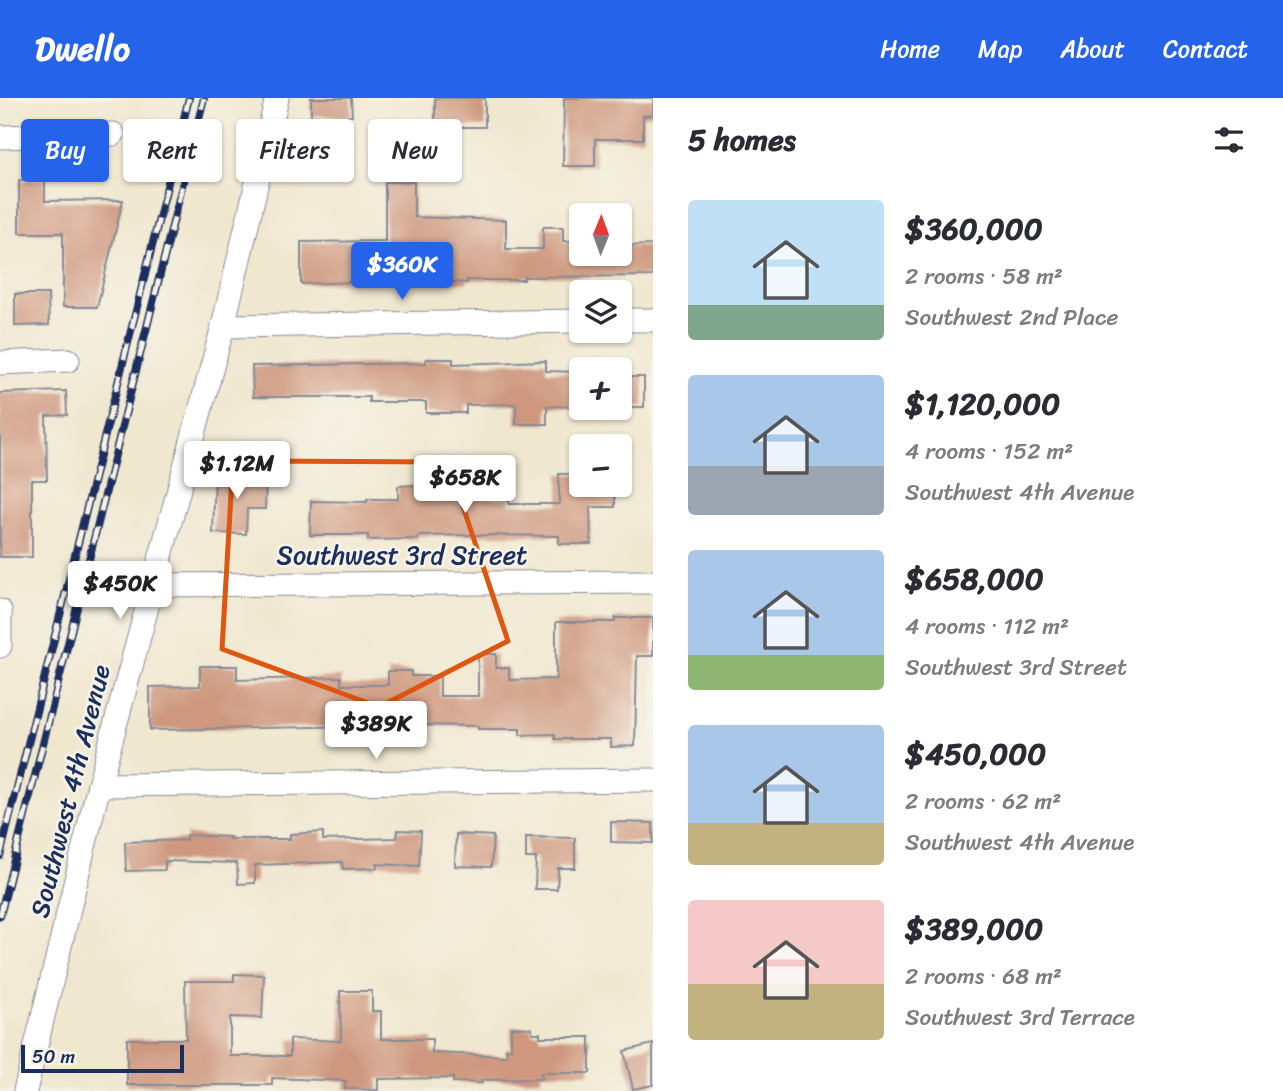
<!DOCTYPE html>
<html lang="en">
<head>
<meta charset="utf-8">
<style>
	:root { --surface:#fff; --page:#f2f2f3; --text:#2b2b33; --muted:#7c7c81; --accent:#2563eb }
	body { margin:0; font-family:Sriracha,sans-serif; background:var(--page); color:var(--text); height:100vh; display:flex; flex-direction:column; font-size:26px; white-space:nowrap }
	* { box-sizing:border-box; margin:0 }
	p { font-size:23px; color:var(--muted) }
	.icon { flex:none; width:38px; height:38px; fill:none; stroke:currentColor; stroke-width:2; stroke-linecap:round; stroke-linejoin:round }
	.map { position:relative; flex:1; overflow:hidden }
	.details { display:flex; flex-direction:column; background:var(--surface); width:630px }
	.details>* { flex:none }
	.banner { position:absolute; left:21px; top:21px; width:527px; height:63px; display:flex; gap:14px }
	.needle { width:46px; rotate:1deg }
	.tools { position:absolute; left:569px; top:105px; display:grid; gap:14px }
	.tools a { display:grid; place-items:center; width:63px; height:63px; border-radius:7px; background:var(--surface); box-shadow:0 2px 5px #0004; font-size:35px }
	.scale { position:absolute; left:21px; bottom:18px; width:163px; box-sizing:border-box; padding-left:7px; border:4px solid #1b2f5e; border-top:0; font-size:19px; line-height:24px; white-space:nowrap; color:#1b2f5e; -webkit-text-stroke:5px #f7f3e8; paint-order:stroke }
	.price { position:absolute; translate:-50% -60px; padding:0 16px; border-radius:7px; background:#fff; color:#222; font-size:23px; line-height:46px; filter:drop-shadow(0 2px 4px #0008) }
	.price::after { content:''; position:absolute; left:50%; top:42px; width:21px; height:16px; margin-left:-10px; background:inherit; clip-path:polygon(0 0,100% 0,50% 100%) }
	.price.active { background:var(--accent); color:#fff }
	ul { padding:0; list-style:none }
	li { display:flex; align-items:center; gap:21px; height:175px; padding:0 35px }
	li span { display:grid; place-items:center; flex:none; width:196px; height:140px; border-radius:7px; color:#555 }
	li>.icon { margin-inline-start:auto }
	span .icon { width:84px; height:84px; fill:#fffc; stroke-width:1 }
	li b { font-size:30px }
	h2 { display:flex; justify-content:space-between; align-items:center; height:84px; padding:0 35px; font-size:30px }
	.pill { padding:0 24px; border-radius:7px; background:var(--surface); box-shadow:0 2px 5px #0004; font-size:24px; line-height:63px }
	.pill.active { background:var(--accent); color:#fff }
	header { display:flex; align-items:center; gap:42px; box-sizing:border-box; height:98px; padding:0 35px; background:var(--accent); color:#fff }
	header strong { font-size:33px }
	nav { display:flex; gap:38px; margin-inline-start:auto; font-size:24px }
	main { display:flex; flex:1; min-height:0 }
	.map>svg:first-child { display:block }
	.building { fill:#ce977e }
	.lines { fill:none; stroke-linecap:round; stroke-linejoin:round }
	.street-casing { stroke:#868b96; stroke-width:25 }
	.street { stroke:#fff; stroke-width:23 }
	.rail-casing { stroke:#1b2f5e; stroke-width:8 }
	.rail { stroke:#f7f3e8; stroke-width:5; stroke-dasharray:16; stroke-linecap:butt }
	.marked { fill:none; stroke:#de5710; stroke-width:5; stroke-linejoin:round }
	.labels { text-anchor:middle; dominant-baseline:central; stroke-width:5; stroke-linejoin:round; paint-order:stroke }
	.street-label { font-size:26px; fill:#1b2f5e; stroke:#f7f3e8 }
</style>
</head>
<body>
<header>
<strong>Dwello</strong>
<nav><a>Home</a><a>Map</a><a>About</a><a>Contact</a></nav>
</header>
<main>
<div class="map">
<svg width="653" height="993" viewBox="0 0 653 993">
	<rect width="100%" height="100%" fill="#f7f3e8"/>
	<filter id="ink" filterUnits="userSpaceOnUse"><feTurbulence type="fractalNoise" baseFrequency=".0143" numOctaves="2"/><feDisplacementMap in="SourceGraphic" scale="14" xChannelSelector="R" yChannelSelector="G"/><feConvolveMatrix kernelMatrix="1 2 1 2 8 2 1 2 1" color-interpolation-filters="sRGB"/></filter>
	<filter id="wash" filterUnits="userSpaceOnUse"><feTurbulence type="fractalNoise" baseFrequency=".00686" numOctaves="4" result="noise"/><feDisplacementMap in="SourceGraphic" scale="28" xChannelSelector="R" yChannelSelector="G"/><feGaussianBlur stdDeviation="1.57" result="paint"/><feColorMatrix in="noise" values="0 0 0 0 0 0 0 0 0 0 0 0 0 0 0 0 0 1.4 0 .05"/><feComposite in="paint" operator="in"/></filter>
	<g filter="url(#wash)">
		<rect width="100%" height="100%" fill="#f0e7cf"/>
		<g id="blocks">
			<!-- building -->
			<g class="building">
				<path d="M 311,0 L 351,0 L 352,18 L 311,18 Z"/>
				<path d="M 435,0 L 485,0 L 485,29 L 461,29 L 461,81 L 430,81 L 430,52 L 435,52 Z"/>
				<path d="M 564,0 L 653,0 L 653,17 L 643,18 L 643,41 L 595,41 L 595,68 L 563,68 Z"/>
				<path d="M 19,82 L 45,82 L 45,103 L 123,102 L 97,209 L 63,209 L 63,135 L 19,135 Z"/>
				<path d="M 385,84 L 414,84 L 414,119 L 506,122 L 506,151 L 543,151 L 543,129 L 563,129 L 563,143 L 581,143 L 581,156 L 620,156 L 620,148 L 653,147 L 653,178 L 524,179 L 524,182 L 467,182 L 467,185 L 411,182 L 301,186 L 301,144 L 385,143 Z"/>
				<path d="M 15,196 L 48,196 L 49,227 L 15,228 Z"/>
				<path d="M 426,261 L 453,261 L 453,266 L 546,263 L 546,273 L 581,274 L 581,309 L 547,308 L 547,326 L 516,326 L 516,306 L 466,307 L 466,315 L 426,315 L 426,304 L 369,304 L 369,299 L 253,299 L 252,268 L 426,265 Z"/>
				<rect x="620" y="279" width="24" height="30"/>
				<path d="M 66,293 L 67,317 L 46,318 L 47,382 L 32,382 L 32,459 L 0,459 L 0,295 Z"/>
				<path d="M 215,375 L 266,376 L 265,411 L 247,411 L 246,436 L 213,435 Z"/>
				<path d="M 559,376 L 581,376 L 581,387 L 615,387 L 615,409 L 590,409 L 591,446 L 559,446 L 559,438 L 476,437 L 418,438 L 418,441 L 368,442 L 368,437 L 310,437 L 311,403 L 367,404 L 367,401 L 398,401 L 398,388 L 418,387 L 418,398 L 465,397 L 465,400 L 509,400 L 509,406 L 559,406 Z"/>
				<path d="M 615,520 L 653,520 L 653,558 L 637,558 L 635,648 L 611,649 L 611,641 L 555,641 L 555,636 L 520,637 L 520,631 L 478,631 L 478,628 L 411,627 L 411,632 L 369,631 L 369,628 L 150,632 L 150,589 L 200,588 L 200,568 L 237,568 L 237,582 L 341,579 L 341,587 L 388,587 L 388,573 L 411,573 L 411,578 L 440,578 L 440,598 L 478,598 L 478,556 L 496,556 L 496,570 L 509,570 L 509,582 L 556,581 L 556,524 L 615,524 Z"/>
				<path d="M 611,724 L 653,725 L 653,745 L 611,744 Z"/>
				<path d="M 398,732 L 421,733 L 419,768 L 377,766 L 377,770 L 343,771 L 342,764 L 255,767 L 255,785 L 238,786 L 237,765 L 165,763 L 165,772 L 126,773 L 125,744 L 186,742 L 186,737 L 230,739 L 229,741 L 290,741 L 290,736 L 323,734 L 323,742 L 397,740 Z"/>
				<path d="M 456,736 L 493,738 L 491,769 L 455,768 Z"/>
				<path d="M 526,739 L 575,740 L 575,770 L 558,770 L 557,791 L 535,791 L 536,760 L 526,760 Z"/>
				<path d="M 234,876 L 264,877 L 262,920 L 230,919 L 230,958 L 290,958 L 290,941 L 341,943 L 340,893 L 372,893 L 372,913 L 381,913 L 381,941 L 432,941 L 432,955 L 507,958 L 506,951 L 511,951 L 511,929 L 532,930 L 532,935 L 540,935 L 540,939 L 590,939 L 590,975 L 541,975 L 541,981 L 482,982 L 482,985 L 453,984 L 453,980 L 378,981 L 378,992 L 345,991 L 346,983 L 272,980 L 272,987 L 127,987 L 127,941 L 186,941 L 185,883 L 234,883 Z"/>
				<path d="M 653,946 L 653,987 L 633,991 L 624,953 Z"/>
			</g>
		</g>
	</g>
	<g filter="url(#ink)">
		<use href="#blocks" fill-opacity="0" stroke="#868b96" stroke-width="2"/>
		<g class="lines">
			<defs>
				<g id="street">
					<path d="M 0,39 L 113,36"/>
					<path d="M 620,222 L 653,222"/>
					<path d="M 223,228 L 581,223"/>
					<path d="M 0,265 L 68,262"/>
					<path d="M 152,487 L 653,484"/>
					<path d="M 0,513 L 0,548"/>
					<path d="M 99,687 L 653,682"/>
					<path d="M 25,993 L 99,687 L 223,228 L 277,0"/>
				</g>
			</defs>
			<!-- street casing -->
			<use href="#street" class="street-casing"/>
			<!-- street -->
			<use href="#street" class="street"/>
			<defs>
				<g id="rail">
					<path d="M 0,758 L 189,0"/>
					<path d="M 0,818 L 204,0"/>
				</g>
			</defs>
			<!-- rail casing -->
			<use href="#rail" class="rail-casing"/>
			<!-- rail -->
			<use href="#rail" class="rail"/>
		</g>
	</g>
	<!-- marked area -->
	<path class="marked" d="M 233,363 L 448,364 L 508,543 L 379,609 L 222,551 Z"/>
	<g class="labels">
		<!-- street labels -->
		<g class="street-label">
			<text x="402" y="457">Southwest 3rd Street</text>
			<text transform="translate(70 693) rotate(-76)">Southwest 4th Avenue</text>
		</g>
	</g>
</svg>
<div class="tools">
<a><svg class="needle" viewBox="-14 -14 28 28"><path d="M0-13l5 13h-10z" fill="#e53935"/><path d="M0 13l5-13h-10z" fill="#7c7c81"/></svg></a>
<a><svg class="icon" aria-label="layers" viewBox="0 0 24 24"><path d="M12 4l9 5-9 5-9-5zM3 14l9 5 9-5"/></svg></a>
<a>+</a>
<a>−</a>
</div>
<div class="scale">50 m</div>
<b class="price active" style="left:402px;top:204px">$360K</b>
<b class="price" style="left:237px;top:403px">$1.12M</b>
<b class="price" style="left:465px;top:417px">$658K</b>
<b class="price" style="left:120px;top:523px">$450K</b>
<b class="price" style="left:376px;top:663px">$389K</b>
<div class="banner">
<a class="pill active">Buy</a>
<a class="pill">Rent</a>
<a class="pill">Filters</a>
<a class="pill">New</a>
</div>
</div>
<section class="details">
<h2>5 homes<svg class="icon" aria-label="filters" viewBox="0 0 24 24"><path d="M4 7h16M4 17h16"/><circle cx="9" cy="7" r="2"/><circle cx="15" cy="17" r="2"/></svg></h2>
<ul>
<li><span style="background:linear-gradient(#bfe0f5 75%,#7fa58c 0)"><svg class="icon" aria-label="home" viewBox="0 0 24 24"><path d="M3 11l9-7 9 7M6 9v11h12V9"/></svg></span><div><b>$360,000</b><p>2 rooms · 58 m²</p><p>Southwest 2nd Place</p></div></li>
<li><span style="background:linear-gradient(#a9c7e8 65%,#9aa5b1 0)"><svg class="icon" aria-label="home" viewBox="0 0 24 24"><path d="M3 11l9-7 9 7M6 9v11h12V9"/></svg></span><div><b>$1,120,000</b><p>4 rooms · 152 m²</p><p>Southwest 4th Avenue</p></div></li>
<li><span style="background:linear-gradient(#a9c7e8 75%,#8fb573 0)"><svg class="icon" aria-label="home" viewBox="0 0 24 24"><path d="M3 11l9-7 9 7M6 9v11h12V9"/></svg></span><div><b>$658,000</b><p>4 rooms · 112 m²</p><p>Southwest 3rd Street</p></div></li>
<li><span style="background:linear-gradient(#a9c7e8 70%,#c2b280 0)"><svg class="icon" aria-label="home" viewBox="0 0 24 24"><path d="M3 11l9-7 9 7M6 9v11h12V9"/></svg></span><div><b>$450,000</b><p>2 rooms · 62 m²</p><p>Southwest 4th Avenue</p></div></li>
<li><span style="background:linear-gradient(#f6c9c9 60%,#c2b280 0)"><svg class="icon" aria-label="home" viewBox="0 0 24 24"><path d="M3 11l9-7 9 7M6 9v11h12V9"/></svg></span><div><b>$389,000</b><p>2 rooms · 68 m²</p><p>Southwest 3rd Terrace</p></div></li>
</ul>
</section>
</main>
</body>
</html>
